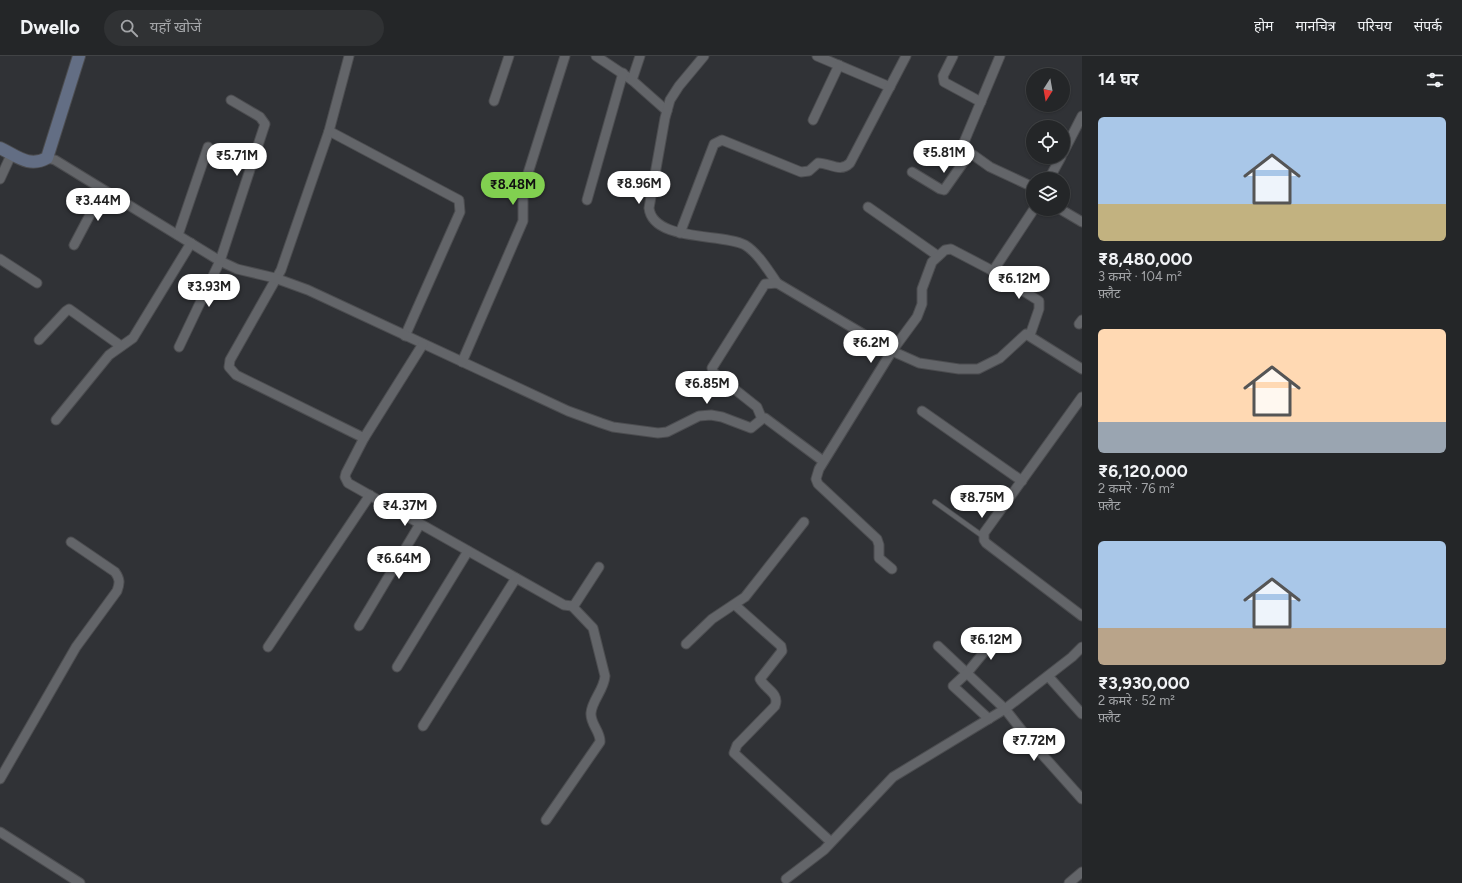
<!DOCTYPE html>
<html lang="hi">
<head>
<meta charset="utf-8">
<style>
	:root { --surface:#242628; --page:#303234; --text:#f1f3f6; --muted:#a3a5a8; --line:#414345; --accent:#81d050 }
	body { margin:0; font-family:Figtree,"Noto Sans Devanagari",sans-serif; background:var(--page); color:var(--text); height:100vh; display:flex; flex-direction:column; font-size:15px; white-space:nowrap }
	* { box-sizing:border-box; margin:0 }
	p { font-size:13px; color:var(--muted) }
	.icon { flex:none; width:22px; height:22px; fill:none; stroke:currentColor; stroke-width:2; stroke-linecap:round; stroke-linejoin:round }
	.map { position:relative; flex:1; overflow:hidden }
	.sheet { display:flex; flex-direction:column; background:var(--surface); width:380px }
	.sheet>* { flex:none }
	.needle { width:26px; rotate:191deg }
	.controls { position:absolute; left:1026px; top:12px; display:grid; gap:8px }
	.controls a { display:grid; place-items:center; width:44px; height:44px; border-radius:50%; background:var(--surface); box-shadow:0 1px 3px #0004,0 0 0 1px var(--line); font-size:20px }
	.price { position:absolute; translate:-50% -34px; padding:0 9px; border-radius:14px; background:#fff; color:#222; font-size:13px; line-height:26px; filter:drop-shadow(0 1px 2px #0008) }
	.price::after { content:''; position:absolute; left:50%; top:24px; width:12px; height:9px; margin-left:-6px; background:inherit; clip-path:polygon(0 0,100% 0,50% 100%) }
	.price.selected { background:var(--accent); color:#111 }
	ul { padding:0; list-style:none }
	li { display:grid; align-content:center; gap:8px; height:212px; padding:0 16px }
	li span { display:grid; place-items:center; height:124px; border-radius:6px; color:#555 }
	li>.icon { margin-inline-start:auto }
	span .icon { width:72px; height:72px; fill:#fffc; stroke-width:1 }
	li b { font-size:17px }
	h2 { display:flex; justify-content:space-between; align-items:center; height:48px; padding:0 16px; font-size:17px }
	header { display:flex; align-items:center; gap:24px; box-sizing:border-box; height:56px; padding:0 20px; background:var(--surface); border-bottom:1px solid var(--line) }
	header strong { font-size:19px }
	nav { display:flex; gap:22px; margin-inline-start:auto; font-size:14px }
	.search { width:280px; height:36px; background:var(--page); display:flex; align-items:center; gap:10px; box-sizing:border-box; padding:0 14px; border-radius:22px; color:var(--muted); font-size:15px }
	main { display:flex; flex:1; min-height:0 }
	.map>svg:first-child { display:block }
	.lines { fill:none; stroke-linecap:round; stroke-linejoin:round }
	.lane-casing { stroke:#4c4d50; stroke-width:6 }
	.street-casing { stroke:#4c4d50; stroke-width:11 }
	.secondary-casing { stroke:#4c4d50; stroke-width:14 }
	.lane { stroke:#636569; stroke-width:4.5 }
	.street { stroke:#636569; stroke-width:9 }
	.secondary { stroke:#636e84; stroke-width:12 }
</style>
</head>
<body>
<header>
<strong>Dwello</strong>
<div class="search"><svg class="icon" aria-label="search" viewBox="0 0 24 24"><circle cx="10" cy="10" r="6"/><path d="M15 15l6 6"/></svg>यहाँ खोजें</div>
<nav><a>होम</a><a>मानचित्र</a><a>परिचय</a><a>संपर्क</a></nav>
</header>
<main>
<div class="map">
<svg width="1082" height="827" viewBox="0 0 1082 827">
	<rect width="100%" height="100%" fill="#303236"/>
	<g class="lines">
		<defs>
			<path id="lane" d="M 935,446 L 984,481"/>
			<g id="street">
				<path d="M 349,0 L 329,75 L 281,214 L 230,304 L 229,311 L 236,319 L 364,382"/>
				<path d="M 596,0 L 632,24 L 667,55"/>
				<path d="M 704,0 L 679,30 L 670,44 L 665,62 L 649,152 C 653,186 723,177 745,189 C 758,197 768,214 777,227"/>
				<path d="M 817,0 L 890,31"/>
				<path d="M 953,0 L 943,20 L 944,26 L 981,46"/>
				<path d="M 1000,0 L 962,91 L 990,111 L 1033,131"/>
				<path d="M 632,24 L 640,0"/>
				<path d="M 494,45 L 509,0"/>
				<path d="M 813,64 L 839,9"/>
				<path d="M 329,75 L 459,144 L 460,156 L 405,280"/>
				<path d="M 1063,97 L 1082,60"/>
				<path d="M 47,102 L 55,104 L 220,205 L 237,213 L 275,222 L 308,234 L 568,355 L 601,367 L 613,371 L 658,377 L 667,376 L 699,360 L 711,359 L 722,361 L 751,372 L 762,363 L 765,362 L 823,405"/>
				<path d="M 912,116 L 940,133 L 944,134 L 970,97"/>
				<path d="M 0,123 L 12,97"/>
				<path d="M 1049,123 L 1061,101"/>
				<path d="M 587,144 L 623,17"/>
				<path d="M 868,151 L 938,200"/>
				<path d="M 1060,153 L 1082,166"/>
				<path d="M 680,177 L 714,88 L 722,84 L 801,116 L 809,115 L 818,107 C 830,107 840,117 850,107 L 906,0"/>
				<path d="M 178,179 L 208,91"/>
				<path d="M 74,189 L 103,134"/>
				<path d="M 0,203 L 37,227"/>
				<path d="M 991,214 L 1039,245 L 1039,253 L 1030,279"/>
				<path d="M 1079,268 L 1082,264"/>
				<path d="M 39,284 L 66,255 L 69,253 L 121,290"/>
				<path d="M 423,288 L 364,382 L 346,417 L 345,421 L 348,427 L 564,549 L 572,550 L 575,548 L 599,511"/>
				<path d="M 179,291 L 220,205 L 265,68 L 260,61 L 231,44"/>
				<path d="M 462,306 L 523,165 L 523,133 L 565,0"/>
				<path d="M 1082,341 L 984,477 L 984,484 L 986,487 L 1082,560"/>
				<path d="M 922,355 L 1022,425"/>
				<path d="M 762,363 L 757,351 L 713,316 L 712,312 L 765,228 L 777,227 L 892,295 L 919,307 L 959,313 L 978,313 L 1000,302 L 1026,278 L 1082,313"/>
				<path d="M 56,364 L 109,299 L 133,282 L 191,187"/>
				<path d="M 892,513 L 879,502 L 879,489 L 877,483 L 818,428 L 816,423 L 819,413 L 892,295 L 917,261 L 922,248 L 922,233 L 932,206 L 945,194 L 951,193 L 993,215 L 1034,153"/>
				<path d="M 735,549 L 781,590 L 782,595 L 760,623 C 765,633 780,637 775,650 L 737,689 L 734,697 L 831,786"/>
				<path d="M 359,570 L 420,468"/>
				<path d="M 686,588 L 712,563 L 745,541 L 804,466"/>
				<path d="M 938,590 L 1005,653 L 1031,686 L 1082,743"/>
				<path d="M 268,591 L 370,439"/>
				<path d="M 397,611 L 468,495"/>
				<path d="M 1048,620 L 1082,658"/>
				<path d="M 989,663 L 953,630 L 967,617 L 998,579"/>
				<path d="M 423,670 L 516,522"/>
				<path d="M 0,723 L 76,591 L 117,535 C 120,527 120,523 115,516 L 71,486"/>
				<path d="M 546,764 L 600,686 C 601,676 590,668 591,657 C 592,644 604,634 605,620 L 593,572 L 572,550"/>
				<path d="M 0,776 L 80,827"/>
				<path d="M 786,823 L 824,794 L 893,721 L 1005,653 L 1072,601 L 1082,591"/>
				<path d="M 1069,827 L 1082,816"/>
			</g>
			<path id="secondary" d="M 0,92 C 17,100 29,112 47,102 L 79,0"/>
		</defs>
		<!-- lane casing -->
		<use href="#lane" class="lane-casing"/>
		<!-- street casing -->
		<use href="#street" class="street-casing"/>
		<!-- secondary casing -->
		<use href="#secondary" class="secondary-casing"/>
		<!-- lane -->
		<use href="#lane" class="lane"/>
		<!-- street -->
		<use href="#street" class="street"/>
		<!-- secondary -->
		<use href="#secondary" class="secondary"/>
	</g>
</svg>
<div class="controls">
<a><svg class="needle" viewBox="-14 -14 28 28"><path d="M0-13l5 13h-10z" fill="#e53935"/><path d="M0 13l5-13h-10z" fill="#a3a5a8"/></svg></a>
<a><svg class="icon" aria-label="locate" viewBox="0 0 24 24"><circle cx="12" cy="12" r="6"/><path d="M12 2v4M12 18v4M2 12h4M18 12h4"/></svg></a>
<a><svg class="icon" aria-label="layers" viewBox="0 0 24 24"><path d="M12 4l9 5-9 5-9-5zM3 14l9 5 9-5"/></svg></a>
</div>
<b class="price" style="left:944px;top:118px">₹5.81M</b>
<b class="price" style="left:237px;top:121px">₹5.71M</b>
<b class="price" style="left:639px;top:149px">₹8.96M</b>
<b class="price selected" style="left:513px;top:150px">₹8.48M</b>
<b class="price" style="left:98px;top:166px">₹3.44M</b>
<b class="price" style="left:1019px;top:244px">₹6.12M</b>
<b class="price" style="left:209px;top:252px">₹3.93M</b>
<b class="price" style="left:871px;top:308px">₹6.2M</b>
<b class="price" style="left:707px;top:349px">₹6.85M</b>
<b class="price" style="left:982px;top:463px">₹8.75M</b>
<b class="price" style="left:405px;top:471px">₹4.37M</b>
<b class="price" style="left:399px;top:524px">₹6.64M</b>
<b class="price" style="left:991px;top:605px">₹6.12M</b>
<b class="price" style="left:1034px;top:706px">₹7.72M</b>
</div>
<section class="sheet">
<h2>14 घर<svg class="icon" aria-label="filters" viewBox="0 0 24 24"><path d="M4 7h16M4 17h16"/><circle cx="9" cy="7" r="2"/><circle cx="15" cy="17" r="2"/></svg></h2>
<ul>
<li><span style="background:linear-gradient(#a9c7e8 70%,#c2b280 0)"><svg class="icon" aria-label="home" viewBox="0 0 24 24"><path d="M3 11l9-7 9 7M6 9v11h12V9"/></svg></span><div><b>₹8,480,000</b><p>3 कमरे · 104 m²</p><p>फ़्लैट</p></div></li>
<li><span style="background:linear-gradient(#ffd9b3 75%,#9aa5b1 0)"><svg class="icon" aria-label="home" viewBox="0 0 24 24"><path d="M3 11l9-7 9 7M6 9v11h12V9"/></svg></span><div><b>₹6,120,000</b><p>2 कमरे · 76 m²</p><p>फ़्लैट</p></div></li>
<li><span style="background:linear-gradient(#a9c7e8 70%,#b9a48a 0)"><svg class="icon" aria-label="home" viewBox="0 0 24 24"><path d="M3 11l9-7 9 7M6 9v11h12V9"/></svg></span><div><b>₹3,930,000</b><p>2 कमरे · 52 m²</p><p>फ़्लैट</p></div></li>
</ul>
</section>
</main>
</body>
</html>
